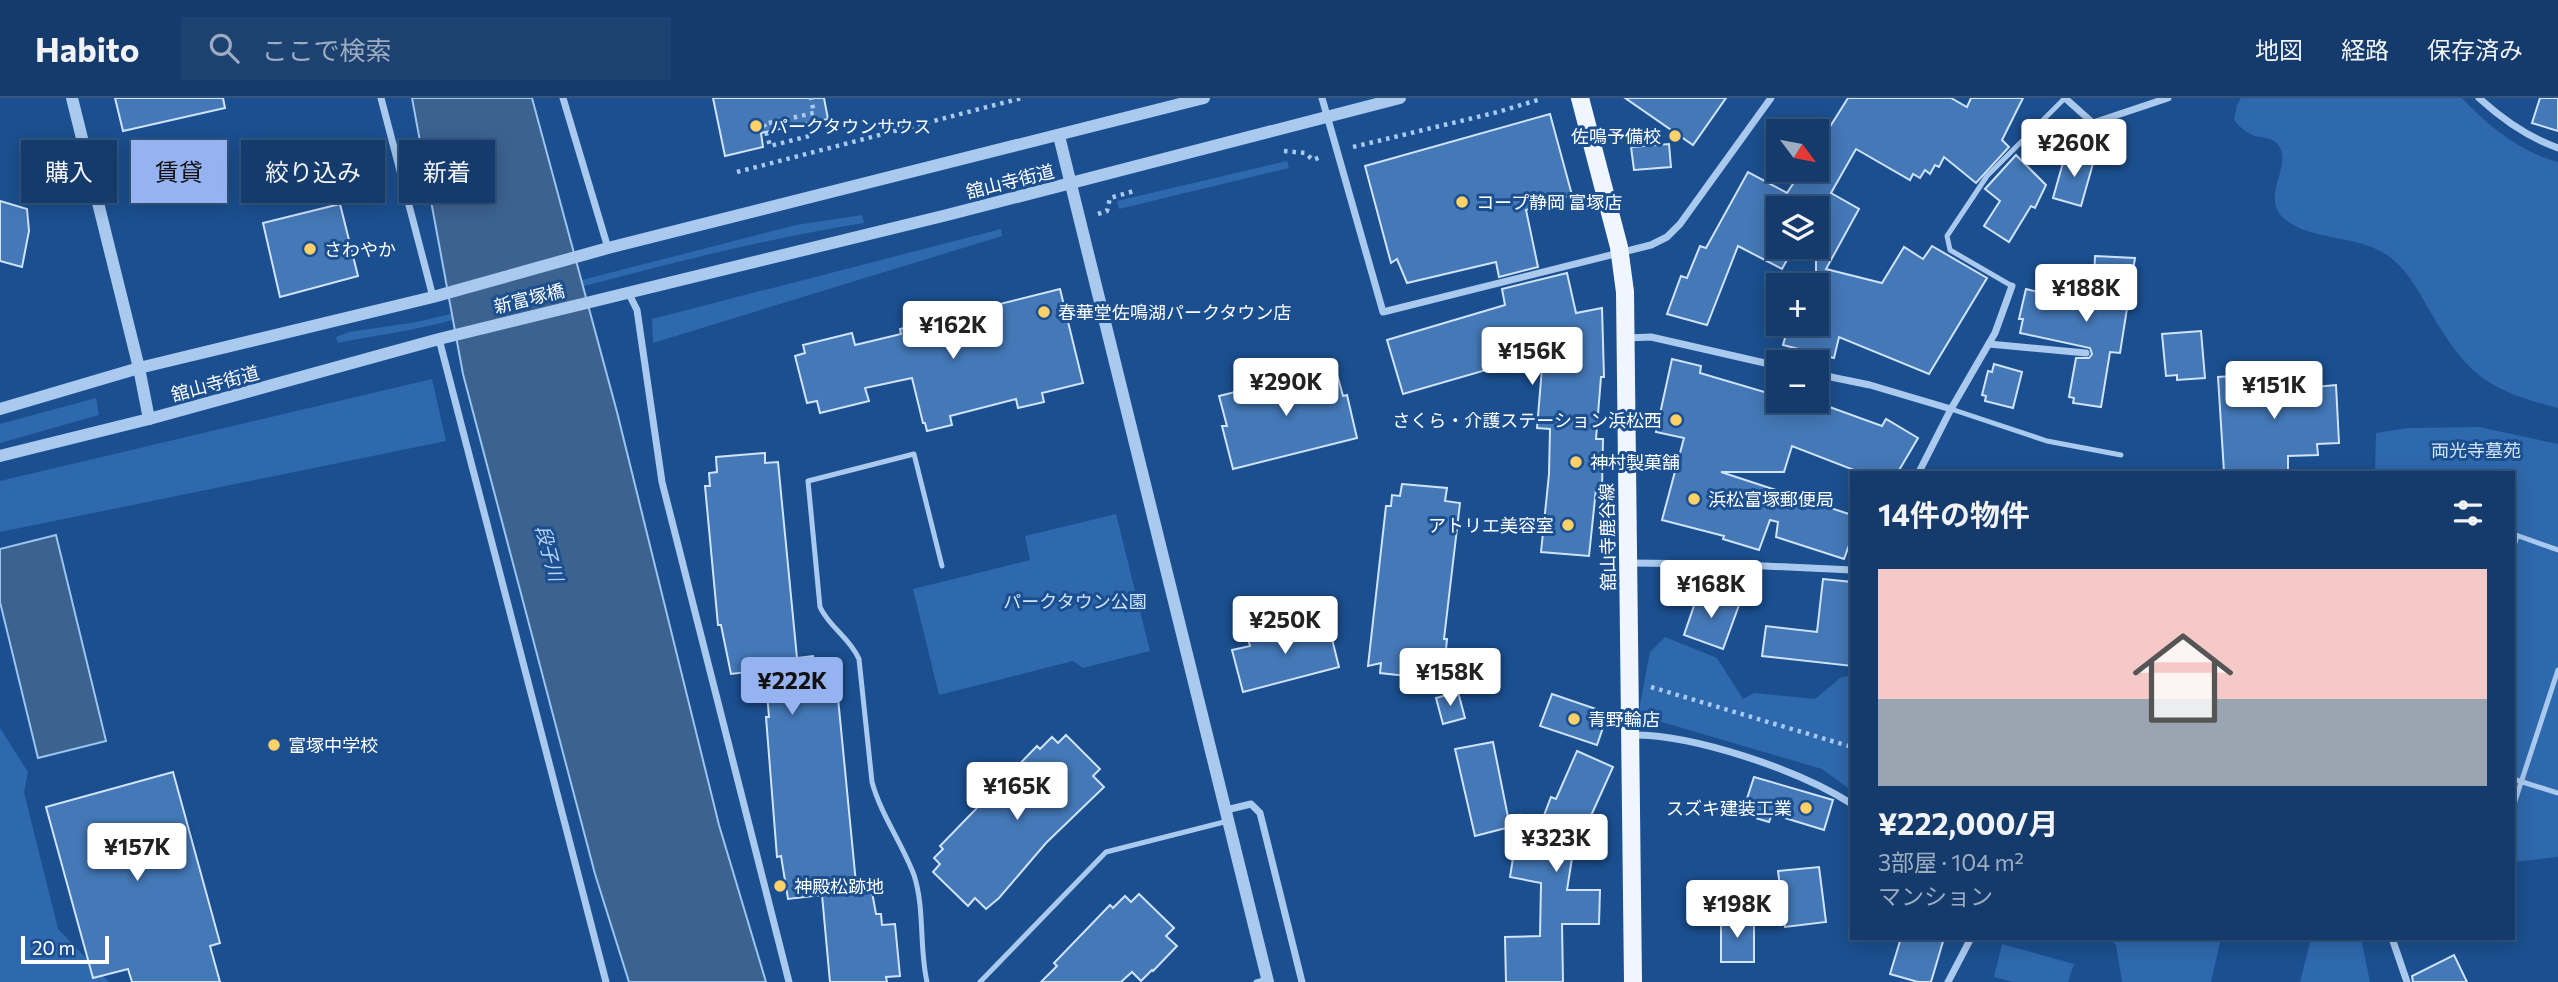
<!DOCTYPE html>
<html lang="ja">
<head>
<meta charset="utf-8">
<style>
	:root { --surface:#143b6b; --page:#1d4271; --text:#f1f3f6; --muted:#9dadc1; --line:#33557e; --accent:#95b2f1 }
	body { margin:0; font-family:Commissioner,"Noto Sans JP",sans-serif; background:var(--page); color:var(--text); height:100vh; display:flex; flex-direction:column; font-size:26px; white-space:nowrap }
	* { box-sizing:border-box; margin:0 }
	p { font-size:23px; color:var(--muted) }
	.icon { flex:none; width:38px; height:38px; fill:none; stroke:currentColor; stroke-width:2; stroke-linecap:round; stroke-linejoin:round }
	.map { position:relative; flex:1; overflow:hidden }
	.panel { position:absolute; left:1850px; top:373px; width:665px; height:469px; display:flex; flex-direction:column; background:var(--surface); border-radius:0px; box-shadow:0 4px 18px #0003,0 0 0 2px var(--line) }
	.panel>* { flex:none }
	.guide { position:absolute; left:21px; top:42px; width:665px; height:63px; display:flex; gap:14px }
	.needle { width:46px; rotate:122deg }
	.buttons { position:absolute; left:1766px; top:21px; display:grid; gap:14px }
	.buttons a { display:grid; place-items:center; width:63px; height:63px; border-radius:0px; background:var(--surface); box-shadow:0 4px 18px #0003,0 0 0 2px var(--line); font-size:35px }
	.scale { position:absolute; left:21px; bottom:18px; width:88px; box-sizing:border-box; padding-left:7px; border:4px solid #fff; border-top:0; font-size:19px; line-height:24px; white-space:nowrap; color:#fff; -webkit-text-stroke:5px #1b4f8f; paint-order:stroke }
	.price { position:absolute; translate:-50% -60px; padding:0 16px; border-radius:7px; background:#fff; color:#222; font-size:23px; line-height:46px; filter:drop-shadow(0 2px 4px #0008) }
	.price::after { content:''; position:absolute; left:50%; top:42px; width:21px; height:16px; margin-left:-10px; background:inherit; clip-path:polygon(0 0,100% 0,50% 100%) }
	.price.on { background:var(--accent); color:#111 }
	ul { padding:0; list-style:none }
	li { display:grid; align-content:center; gap:14px; height:371px; padding:0 28px }
	li+li { border-top:2px solid var(--line) }
	li span { display:grid; place-items:center; height:217px; border-radius:0px; color:#555 }
	li>.icon { margin-inline-start:auto }
	span .icon { width:126px; height:126px; fill:#fffc; stroke-width:1 }
	li b { font-size:30px }
	h2 { display:flex; justify-content:space-between; align-items:center; height:84px; padding:0 28px; font-size:30px }
	.pill { padding:0 24px; border-radius:0px; background:var(--surface); box-shadow:0 4px 18px #0003,0 0 0 2px var(--line); font-size:24px; line-height:63px }
	.pill.on { background:var(--accent); color:#111 }
	header { display:flex; align-items:center; gap:42px; box-sizing:border-box; height:98px; padding:0 35px; background:var(--surface); border-bottom:2px solid var(--line) }
	header strong { font-size:33px }
	nav { display:flex; gap:38px; margin-inline-start:auto; font-size:24px }
	.search { width:490px; height:63px; background:var(--page); display:flex; align-items:center; gap:18px; box-sizing:border-box; padding:0 24px; border-radius:0px; color:var(--muted); font-size:26px }
	.map>svg:first-child { display:block }
	.green { fill:#2e69ad }
	.water { fill:#3c6290; stroke:#9cc4f0; stroke-width:2 }
	.building { fill:#4478b7; stroke:#cfe3fa; stroke-width:2 }
	.lines { fill:none; stroke-linecap:round; stroke-linejoin:round }
	.path { stroke:#a9c9ee; stroke-width:4.5; stroke-dasharray:3.5 5; stroke-linecap:butt }
	.service { stroke:#a9c9ee; stroke-width:5 }
	.minor { stroke:#a9c9ee; stroke-width:7 }
	.tertiary { stroke:#a9c9ee; stroke-width:12 }
	.primary { stroke:#f0f6ff; stroke-width:18 }
	.poi-dot { fill:#ffd166; stroke:#1b4f8f; stroke-width:2.5 }
	.labels { text-anchor:middle; dominant-baseline:central; stroke-width:6; stroke-linejoin:round; paint-order:stroke }
	.poi-label { font-size:18px; fill:#fff; stroke:#1b4f8f; text-anchor:start }
	.street-label { font-size:18px; fill:#fff; stroke:#1b4f8f }
	.park-label { font-size:18px; fill:#cfe3fa; stroke:#1b4f8f }
	.water-label { font-size:19px; font-style:italic; fill:#b5d3f5; stroke:#1b4f8f }
</style>
</head>
<body>
<header>
<strong>Habito</strong>
<div class="search"><svg class="icon" aria-label="search" viewBox="0 0 24 24"><circle cx="10" cy="10" r="6"/><path d="M15 15l6 6"/></svg>ここで検索</div>
<nav><a>地図</a><a>経路</a><a>保存済み</a></nav>
</header>
<div class="map">
<svg width="2558" height="884" viewBox="0 0 2558 884">
	<rect width="100%" height="100%" fill="#1b4f8f"/>
	<!-- green -->
	<g class="green">
		<path d="M 2241,0 L 2462,0 C 2488,28 2520,54 2558,64 L 2558,310 C 2488,292 2468,278 2431,215 C 2420,196 2409,174 2391,160 C 2361,136 2313,144 2286,122 C 2258,100 2293,69 2279,48 C 2273,39 2264,40 2255,38 C 2246,35 2240,29 2234,22 L 2237,7 Z"/>
		<path d="M 1287,63 L 1289,70 L 1119,111 L 1117,103 Z"/>
		<path d="M 862,117 L 864,125 C 719,148 579,191 437,226 C 404,234 371,238 338,245 L 336,239 L 349,234 L 417,224 L 454,215 L 796,127 Z"/>
		<path d="M 1001,131 L 1002,138 L 653,245 L 652,221 Z"/>
		<path d="M 432,281 L 446,343 L 0,434 L 0,383 Z"/>
		<path d="M 96,300 L 99,317 L 0,345 L 0,326 Z"/>
		<path d="M 2479,329 L 2558,346 L 2558,759 L 2513,764 L 2513,374 L 2375,374 L 2376,335 L 2408,330 Z"/>
		<path d="M 1116,416 L 1150,553 L 1083,570 L 1073,563 L 939,597 L 913,491 L 1030,462 L 1025,438 Z"/>
		<path d="M 1665,539 L 1717,560 L 1743,601 L 1754,595 L 1815,601 L 1840,580 L 1851,577 L 1851,692 L 1822,671 L 1638,617 L 1650,554 Z"/>
		<path d="M 0,630 L 28,674 L 24,694 L 58,831 L 109,884 L 0,884 Z"/>
		<path d="M 2107,840 L 2221,840 L 2211,884 L 2122,884 L 2116,847 Z"/>
		<path d="M 2311,840 L 2361,840 L 2370,884 L 2300,884 Z"/>
		<path d="M 2002,846 L 2074,866 L 2068,884 L 2013,884 L 1994,879 Z"/>
	</g>
	<!-- water -->
	<g class="water">
		<path d="M 412,0 L 532,0 L 617,314 L 719,727 L 766,884 L 629,884 L 595,776 L 463,276 Z"/>
		<path d="M 56,437 L 106,643 L 38,660 L 0,504 L 0,451 Z"/>
	</g>
	<!-- building -->
	<g class="building">
		<path d="M 115,0 L 223,0 L 225,10 L 123,33 Z"/>
		<path d="M 713,0 L 824,0 L 828,21 L 761,35 L 763,49 L 725,58 Z"/>
		<path d="M 1625,0 L 1726,0 L 1693,47 Z"/>
		<path d="M 1848,0 L 1951,0 L 1967,9 L 1971,0 L 2023,0 L 2002,42 L 2009,49 L 1976,85 L 1944,59 L 1939,69 L 1935,67 L 1930,76 L 1925,72 L 1920,80 L 1913,76 L 1910,82 L 1856,51 L 1831,95 L 1859,111 L 1826,171 L 1882,185 L 1904,149 L 1923,161 L 1932,148 L 1987,180 L 1929,276 L 1839,239 L 1834,260 L 1783,247 L 1789,226 L 1816,226 L 1816,108 L 1815,110 L 1778,110 L 1778,149 L 1794,149 L 1782,171 L 1738,148 L 1707,227 L 1667,216 L 1681,178 L 1687,180 L 1700,148 L 1706,150 L 1748,74 L 1787,95 L 1802,72 L 1816,72 L 1816,51 Z"/>
		<path d="M 2540,0 L 2558,0 L 2558,33 L 2532,25 Z"/>
		<path d="M 1550,16 L 1572,97 L 1526,112 L 1538,169 L 1499,179 L 1496,164 L 1407,185 L 1397,161 L 1391,165 L 1365,68 Z"/>
		<path d="M 1669,46 L 1671,69 L 1634,72 L 1631,49 Z"/>
		<path d="M 2066,54 L 2094,62 L 2081,108 L 2053,100 Z"/>
		<path d="M 2016,57 L 2046,87 L 2035,110 L 2031,108 L 2009,144 L 1984,128 L 2000,103 L 1985,91 Z"/>
		<path d="M 0,103 L 27,111 L 29,133 L 22,169 L 0,163 Z"/>
		<path d="M 340,106 L 358,178 L 280,199 L 263,125 Z"/>
		<path d="M 2095,158 L 2135,160 L 2120,255 L 2110,254 L 2101,309 L 2073,305 L 2074,300 L 2069,299 L 2076,260 L 2089,260 L 2092,256 L 2090,250 L 2020,235 L 2023,221 L 2019,221 L 2026,191 L 2093,208 Z"/>
		<path d="M 1567,175 L 1576,215 L 1602,210 L 1604,279 L 1601,279 L 1596,341 L 1603,341 L 1602,392 L 1596,391 L 1589,458 L 1541,454 L 1549,376 L 1550,331 L 1537,330 L 1542,270 L 1510,265 L 1403,296 L 1387,242 L 1505,207 L 1502,191 Z"/>
		<path d="M 1060,191 L 1083,285 L 1042,295 L 1044,304 L 1018,310 L 1016,301 L 950,318 L 952,327 L 927,333 L 925,325 L 923,325 L 912,280 L 865,290 L 869,303 L 820,315 L 817,303 L 807,305 L 795,258 L 805,255 L 803,247 L 852,235 L 855,247 L 901,236 L 900,231 Z"/>
		<path d="M 2201,233 L 2205,280 L 2177,282 L 2177,277 L 2166,278 L 2162,236 Z"/>
		<path d="M 1672,261 L 1701,268 L 1700,275 L 1778,298 L 1778,303 L 1813,303 L 1882,328 L 1886,321 L 1918,340 L 1898,374 L 1859,374 L 1792,348 L 1784,374 L 1721,374 L 1852,417 L 1852,439 L 1844,461 L 1776,439 L 1778,424 L 1770,422 L 1759,452 L 1723,441 L 1724,438 L 1662,422 L 1684,340 L 1656,334 Z"/>
		<path d="M 1994,266 L 2022,274 L 2013,310 L 1985,303 L 1986,298 L 1982,297 L 1988,273 L 1992,274 Z"/>
		<path d="M 1335,269 L 1343,298 L 1347,297 L 1357,340 L 1233,371 L 1222,328 L 1227,328 L 1219,298 Z"/>
		<path d="M 2283,275 L 2283,280 L 2313,278 L 2314,289 L 2336,287 L 2339,345 L 2317,346 L 2318,357 L 2288,358 L 2288,374 L 2224,374 L 2218,279 Z"/>
		<path d="M 765,355 L 765,365 L 778,364 L 797,560 L 813,558 L 817,591 L 824,590 L 825,601 L 838,600 L 856,785 L 870,783 L 876,816 L 881,816 L 882,827 L 895,826 L 900,878 L 886,879 L 887,884 L 830,884 L 822,797 L 788,801 L 781,758 L 777,759 L 766,619 L 769,619 L 765,572 L 731,576 L 721,527 L 718,527 L 705,388 L 710,388 L 709,375 L 717,374 L 716,359 Z"/>
		<path d="M 1402,386 L 1447,390 L 1445,403 L 1460,405 L 1444,541 L 1447,541 L 1443,582 L 1380,575 L 1381,565 L 1368,568 L 1386,408 L 1391,408 L 1392,397 L 1400,398 Z"/>
		<path d="M 1823,481 L 1852,484 L 1852,568 L 1762,558 L 1766,528 L 1817,534 Z"/>
		<path d="M 1699,493 L 1739,507 L 1723,551 L 1684,537 Z"/>
		<path d="M 1328,525 L 1339,569 L 1243,594 L 1232,552 L 1250,548 L 1248,541 L 1309,526 L 1310,529 Z"/>
		<path d="M 1458,594 L 1465,620 L 1443,626 L 1436,600 Z"/>
		<path d="M 1552,596 L 1608,615 L 1597,647 L 1540,628 Z"/>
		<path d="M 1066,637 L 1100,671 L 1093,678 L 1104,689 L 1046,745 L 999,800 L 986,811 L 975,800 L 968,808 L 933,774 L 940,766 L 934,760 L 943,751 L 940,748 L 1037,648 L 1040,651 L 1052,639 L 1058,645 Z"/>
		<path d="M 1493,644 L 1510,729 L 1475,738 L 1455,651 Z"/>
		<path d="M 1577,653 L 1613,669 L 1580,742 L 1575,741 L 1567,792 L 1600,792 L 1599,826 L 1562,826 L 1563,884 L 1506,884 L 1505,839 L 1540,838 L 1541,785 L 1510,779 L 1520,716 L 1530,754 L 1551,699 L 1556,701 Z"/>
		<path d="M 173,674 L 220,845 L 210,848 L 220,884 L 132,884 L 128,871 L 93,880 L 46,709 Z"/>
		<path d="M 1754,679 L 1833,702 L 1824,732 L 1772,716 L 1769,724 L 1742,716 Z"/>
		<path d="M 1819,769 L 1826,824 L 1785,829 L 1778,773 Z"/>
		<path d="M 1139,796 L 1174,830 L 1166,838 L 1177,848 L 1153,873 L 1152,872 L 1141,883 L 1132,874 L 1121,884 L 1041,884 L 1057,868 L 1054,865 L 1110,807 L 1113,810 L 1125,798 L 1131,804 Z"/>
		<rect x="1721" y="820" width="33" height="44"/>
		<path d="M 1901,840 L 1944,840 L 1931,884 L 1918,884 L 1890,876 Z"/>
		<path d="M 2454,857 L 2467,884 L 2413,884 L 2412,878 Z"/>
	</g>
	<g class="lines">
		<!-- path -->
		<g class="path">
			<path d="M 809,38 L 770,48 L 764,26 L 814,15 L 811,0"/>
			<path d="M 1353,49 L 1498,14 L 1541,1"/>
			<path d="M 1284,53 L 1305,55 L 1313,62 L 1321,59"/>
			<path d="M 737,74 L 1022,0"/>
			<path d="M 1098,116 L 1107,113 L 1110,100 L 1134,93"/>
			<path d="M 1651,589 L 1852,649"/>
		</g>
		<!-- service -->
		<g class="service">
			<path d="M 2012,188 L 1950,152 L 1947,138 L 1987,78 L 2065,0"/>
			<path d="M 1951,311 L 2047,343 L 2121,357"/>
			<path d="M 2513,436 L 2558,452"/>
			<path d="M 2513,451 L 2517,438"/>
			<path d="M 2513,681 L 2558,695"/>
			<path d="M 2513,709 L 2558,572"/>
			<path d="M 927,884 C 919,849 925,811 914,777 C 902,745 881,717 872,684 L 859,561 C 850,540 829,529 820,509 L 808,383 L 914,356 L 942,468"/>
			<path d="M 980,884 L 1106,754 L 1228,723"/>
			<path d="M 1256,884 L 1268,881"/>
		</g>
		<!-- minor -->
		<g class="minor">
			<path d="M 381,0 L 433,199"/>
			<path d="M 563,0 L 608,150"/>
			<path d="M 1322,0 L 1383,214 L 1651,147 L 1667,139 L 1680,126 L 1771,0"/>
			<path d="M 2479,0 C 2503,22 2527,39 2558,50"/>
			<path d="M 2066,1 L 2093,25 L 2168,0"/>
			<path d="M 628,194 L 637,212 L 662,384 L 789,884"/>
			<path d="M 1627,240 L 1651,239 L 1778,268"/>
			<path d="M 439,241 L 606,884"/>
			<path d="M 1989,246 L 2086,255"/>
			<path d="M 1816,276 L 1870,287 L 1951,311"/>
			<path d="M 1919,374 L 1951,311 L 1995,235 L 2012,188"/>
			<path d="M 1629,465 L 1722,466 L 1852,472"/>
			<path d="M 1631,637 C 1693,636 1799,672 1852,706"/>
			<path d="M 1226,712 L 1251,706 L 1260,715 L 1302,884"/>
			<path d="M 2392,840 L 2407,884"/>
			<path d="M 1948,884 L 1971,840"/>
		</g>
		<!-- tertiary -->
		<g class="tertiary">
			<path d="M 72,0 L 139,270 L 149,321"/>
			<path d="M 1059,38 L 1268,884"/>
			<path d="M 0,311 L 139,270 L 433,199 L 608,150 L 1204,0"/>
			<path d="M 0,358 L 149,321 L 439,241 L 947,117 L 1400,0"/>
		</g>
		<!-- primary -->
		<path class="primary" d="M 1580,0 L 1619,149 L 1625,194 L 1633,884"/>
	</g>
	<!-- markers -->
	<g class="poi-dot">
		<circle cx="756" cy="28" r="7"/>
		<circle cx="1675" cy="38" r="7"/>
		<circle cx="1462" cy="104" r="7"/>
		<circle cx="310" cy="151" r="7"/>
		<circle cx="1044" cy="214" r="7"/>
		<circle cx="1676" cy="322" r="7"/>
		<circle cx="1576" cy="364" r="7"/>
		<circle cx="1694" cy="401" r="7"/>
		<circle cx="1568" cy="427" r="7"/>
		<circle cx="1574" cy="621" r="7"/>
		<circle cx="274" cy="647" r="7"/>
		<circle cx="1806" cy="710" r="7"/>
		<circle cx="780" cy="788" r="7"/>
	</g>
	<g class="labels">
		<!-- poi labels -->
		<g class="poi-label">
			<text x="770" y="28">パークタウンサウス</text>
			<text x="1661" y="38" text-anchor="end">佐鳴予備校</text>
			<text x="1476" y="104">コープ静岡 富塚店</text>
			<text x="324" y="151">さわやか</text>
			<text x="1058" y="214">春華堂佐鳴湖パークタウン店</text>
			<text x="1662" y="322" text-anchor="end">さくら・介護ステーション浜松西</text>
			<text x="1590" y="364">神村製菓舗</text>
			<text x="1708" y="401">浜松富塚郵便局</text>
			<text x="1554" y="427" text-anchor="end">アトリエ美容室</text>
			<text x="1588" y="621">青野輪店</text>
			<text x="288" y="647">富塚中学校</text>
			<text x="1792" y="710" text-anchor="end">スズキ建装工業</text>
			<text x="794" y="788">神殿松跡地</text>
		</g>
		<!-- street labels -->
		<g class="street-label">
			<text transform="translate(1010 83) rotate(-14)">舘山寺街道</text>
			<text transform="translate(529 200) rotate(-14)">新富塚橋</text>
			<text transform="translate(215 285) rotate(-15)">舘山寺街道</text>
			<text transform="translate(1607 439) rotate(-91)">舘山寺鹿谷線</text>
		</g>
		<!-- park labels -->
		<g class="park-label">
			<text x="2476" y="352">両光寺墓苑</text>
			<text x="1075" y="503">パークタウン公園</text>
		</g>
		<!-- water labels -->
		<g class="water-label">
			<text transform="translate(550 455) rotate(75)">段子川</text>
		</g>
	</g>
</svg>
<div class="buttons">
<a><svg class="needle" viewBox="-14 -14 28 28"><path d="M0-13l5 13h-10z" fill="#e53935"/><path d="M0 13l5-13h-10z" fill="#9dadc1"/></svg></a>
<a><svg class="icon" aria-label="layers" viewBox="0 0 24 24"><path d="M12 4l9 5-9 5-9-5zM3 14l9 5 9-5"/></svg></a>
<a>+</a>
<a>−</a>
</div>
<div class="scale">20 m</div>
<b class="price" style="left:2074px;top:81px">¥260K</b>
<b class="price" style="left:2086px;top:226px">¥188K</b>
<b class="price" style="left:953px;top:263px">¥162K</b>
<b class="price" style="left:1532px;top:289px">¥156K</b>
<b class="price" style="left:1286px;top:320px">¥290K</b>
<b class="price" style="left:2274px;top:323px">¥151K</b>
<b class="price" style="left:1711px;top:522px">¥168K</b>
<b class="price" style="left:1285px;top:558px">¥250K</b>
<b class="price" style="left:1450px;top:610px">¥158K</b>
<b class="price on" style="left:792px;top:619px">¥222K</b>
<b class="price" style="left:1017px;top:724px">¥165K</b>
<b class="price" style="left:1556px;top:776px">¥323K</b>
<b class="price" style="left:137px;top:785px">¥157K</b>
<b class="price" style="left:1737px;top:842px">¥198K</b>
<div class="guide">
<a class="pill">購入</a>
<a class="pill on">賃貸</a>
<a class="pill">絞り込み</a>
<a class="pill">新着</a>
</div>
<section class="panel">
<h2>14件の物件<svg class="icon" aria-label="filters" viewBox="0 0 24 24"><path d="M4 7h16M4 17h16"/><circle cx="9" cy="7" r="2"/><circle cx="15" cy="17" r="2"/></svg></h2>
<ul>
<li><span style="background:linear-gradient(#f6c9c9 60%,#9aa5b1 0)"><svg class="icon" aria-label="home" viewBox="0 0 24 24"><path d="M3 11l9-7 9 7M6 9v11h12V9"/></svg></span><div><b>¥222,000/月</b><p>3部屋 · 104 m²</p><p>マンション</p></div></li>
</ul>
</section>
</div>
</body>
</html>
